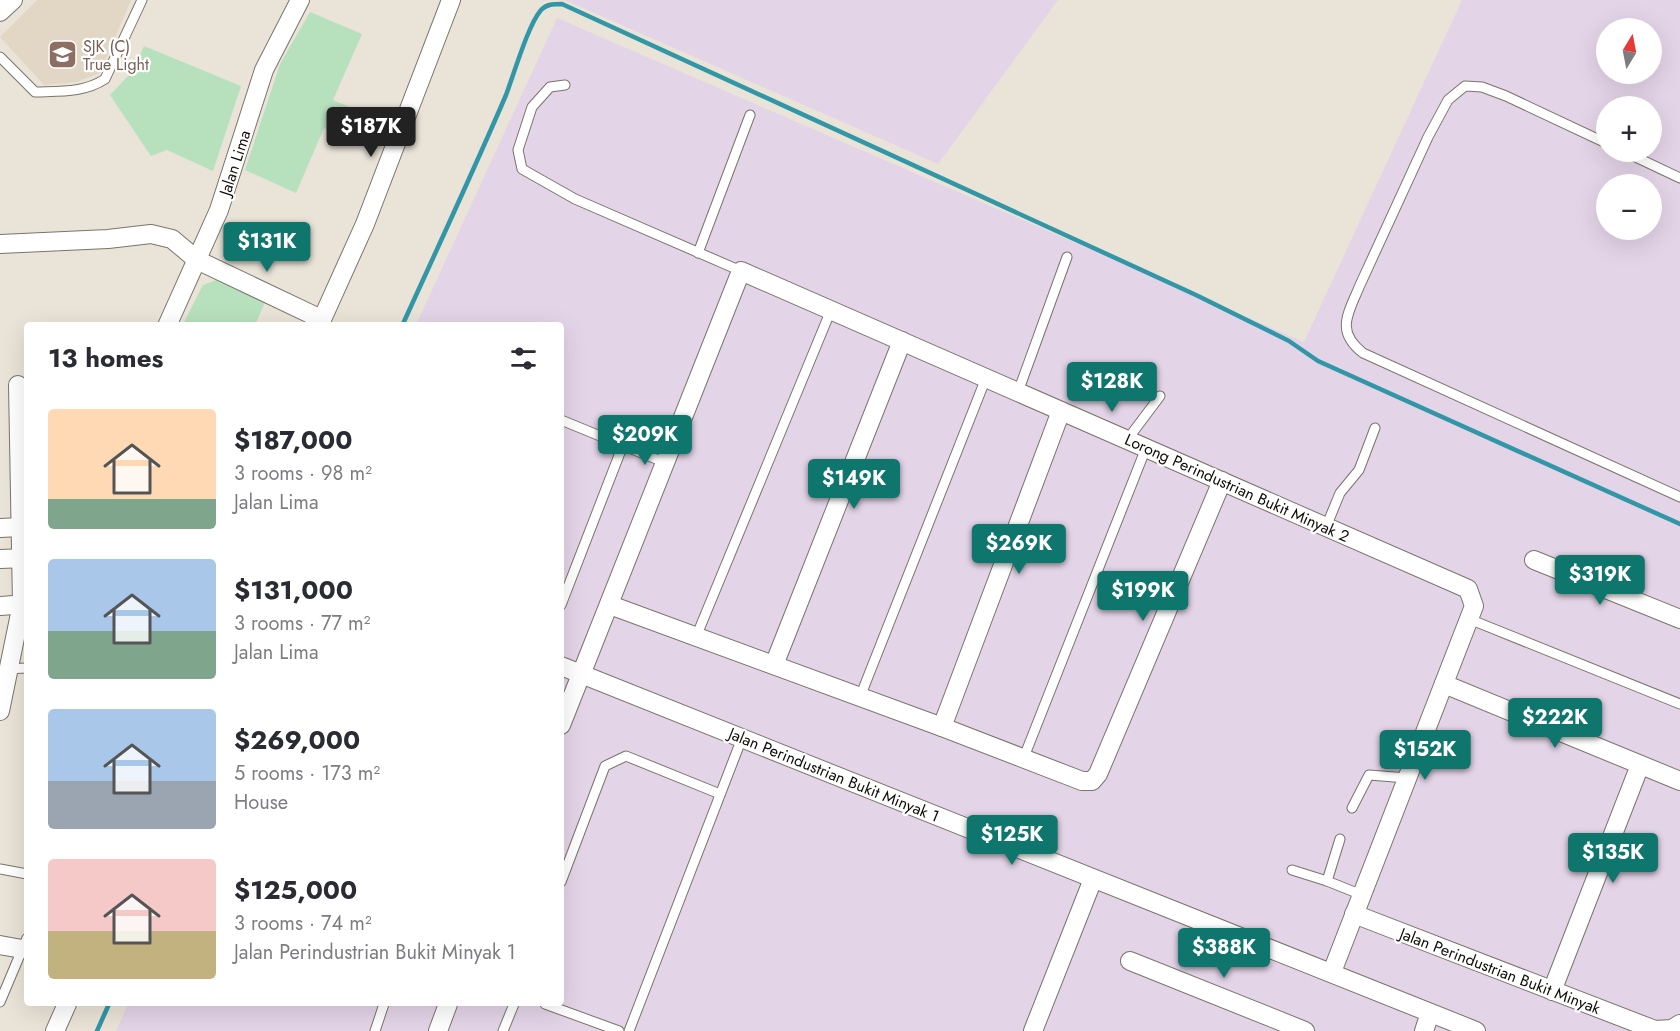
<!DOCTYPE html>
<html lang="en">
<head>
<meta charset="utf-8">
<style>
	:root { --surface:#fff; --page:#f2f2f3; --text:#2b2b33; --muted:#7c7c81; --accent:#0f766e }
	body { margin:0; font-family:Jost,sans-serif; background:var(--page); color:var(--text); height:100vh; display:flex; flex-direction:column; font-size:22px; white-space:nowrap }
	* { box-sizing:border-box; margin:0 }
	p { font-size:20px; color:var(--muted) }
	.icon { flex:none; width:33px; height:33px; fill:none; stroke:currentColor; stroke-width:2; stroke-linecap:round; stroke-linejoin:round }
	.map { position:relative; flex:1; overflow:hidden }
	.side { position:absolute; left:24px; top:322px; width:540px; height:684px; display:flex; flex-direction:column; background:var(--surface); border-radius:6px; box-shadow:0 6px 24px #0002 }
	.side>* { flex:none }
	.needle { width:39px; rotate:10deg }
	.controls { position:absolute; left:1596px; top:18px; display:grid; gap:12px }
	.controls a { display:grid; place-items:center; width:66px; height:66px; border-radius:50%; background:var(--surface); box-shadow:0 6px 24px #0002; font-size:30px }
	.price { position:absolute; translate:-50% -51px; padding:0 14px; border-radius:6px; background:var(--accent); color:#fff; font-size:20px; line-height:39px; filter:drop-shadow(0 2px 3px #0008) }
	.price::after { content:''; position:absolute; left:50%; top:36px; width:18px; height:14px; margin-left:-9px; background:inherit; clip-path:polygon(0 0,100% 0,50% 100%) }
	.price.selected { background:#222; color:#fff }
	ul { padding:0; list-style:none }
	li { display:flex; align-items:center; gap:18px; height:150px; padding:0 24px }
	li span { display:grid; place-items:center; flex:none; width:168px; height:120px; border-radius:6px; color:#555 }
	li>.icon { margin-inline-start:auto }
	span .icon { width:72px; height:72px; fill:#fffc; stroke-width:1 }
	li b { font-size:26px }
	h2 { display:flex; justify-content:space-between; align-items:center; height:72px; padding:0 24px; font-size:26px }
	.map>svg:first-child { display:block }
	.built { fill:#e2d7c5 }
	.industrial { fill:#e3d4e7; fill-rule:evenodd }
	.green { fill:#b7e0bc }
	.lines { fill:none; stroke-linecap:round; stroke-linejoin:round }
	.stream { stroke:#3196a6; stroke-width:4.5 }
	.service-casing { stroke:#7a746a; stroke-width:11 }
	.minor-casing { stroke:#7a746a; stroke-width:20 }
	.service { stroke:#fff; stroke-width:9 }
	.minor { stroke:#fff; stroke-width:18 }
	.labels { text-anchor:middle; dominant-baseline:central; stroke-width:4.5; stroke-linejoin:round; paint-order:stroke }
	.education-label { font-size:16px; fill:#785e54; stroke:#fff; text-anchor:start }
	.street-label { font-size:16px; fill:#0f0d09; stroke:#fff }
</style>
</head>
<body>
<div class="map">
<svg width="1680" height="1031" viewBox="0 0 1680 1031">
	<rect width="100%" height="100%" fill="#eae3d8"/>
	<!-- built -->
	<path class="built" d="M 37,0 L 131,0 L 100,73 L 77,82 L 44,85 L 0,37 Z"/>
	<!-- industrial -->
	<g class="industrial">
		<path d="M 565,0 L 1058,0 L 938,164 Z"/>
		<path d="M 1462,0 L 1680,0 L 1680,1031 L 116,1031 L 128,1004 L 561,1004 L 561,326 L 416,325 L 557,18 L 1304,342 ZM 1606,28 L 1652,28 L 1652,74 L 1606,74 ZM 1606,106 L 1652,106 L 1652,152 L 1606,152 ZM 1606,184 L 1652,184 L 1652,230 L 1606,230 Z"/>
	</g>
	<!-- green -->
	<g class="green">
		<path d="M 310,12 L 362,34 L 333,100 L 361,112 L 351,140 L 324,128 L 296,193 L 245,170 L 280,64 Z"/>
		<path d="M 144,46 L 241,86 L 213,171 L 167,150 L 151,156 L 110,95 L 134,70 Z"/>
		<path d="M 219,279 L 266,300 L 255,325 L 182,326 L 203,285 Z"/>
	</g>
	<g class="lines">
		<!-- stream -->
		<g class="stream">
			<path d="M 402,326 C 437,249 473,172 506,95 C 514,74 528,25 541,10 C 547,4 553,4 562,4 L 1196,295 L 1289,341 L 1318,361 L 1680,524"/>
			<path d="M 97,1031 L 109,1004"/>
		</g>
		<defs>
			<g id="service">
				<path d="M 0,57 L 35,92 C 59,91 84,93 105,79 L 142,0"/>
				<path d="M 565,85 L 550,87 L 532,107 L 518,150 L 522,169 L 575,199 L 741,271"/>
				<path d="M 1606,143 L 1506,96 L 1482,87 L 1465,86 L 1448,100 L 1428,137 L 1360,285 C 1348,314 1335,331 1363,353 L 1680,497"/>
				<path d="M 1625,152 L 1680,178"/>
				<path d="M 698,253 L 750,115"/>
				<path d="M 1018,392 L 1067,257"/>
				<path d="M 561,420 L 666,463"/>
				<path d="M 1127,440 L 1160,396"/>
				<path d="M 1326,527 L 1340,493 L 1359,470 L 1375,428"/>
				<path d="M 561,605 L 623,445"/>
				<path d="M 1469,619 L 1680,704"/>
				<path d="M 696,637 L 831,310"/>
				<path d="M 5,669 L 27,668"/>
				<path d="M 860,697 L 986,378"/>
				<path d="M 1024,757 L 1146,448"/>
				<path d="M 1352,808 L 1369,775 L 1407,778"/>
				<path d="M 0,869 L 27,874"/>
				<path d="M 1292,870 L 1327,881 L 1362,895"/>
				<path d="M 1327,881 L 1340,839"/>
				<path d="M 561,882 L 605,766 L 626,756 L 720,794"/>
				<path d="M 0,1002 L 27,938"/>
				<path d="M 545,1004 L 619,1031"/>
				<path d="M 375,1031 L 384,1004"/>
				<path d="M 503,1031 L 514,1004"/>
				<path d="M 629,1031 L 742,738"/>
			</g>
			<g id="minor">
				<path d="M 0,12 L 13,0"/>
				<path d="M 0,244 L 108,239 L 151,234 L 172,239 L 197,260 L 321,319"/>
				<path d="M 167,326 L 219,210 L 264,70 L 300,0"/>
				<path d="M 319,326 L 365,224 L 451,0"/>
				<path d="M 0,528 L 21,527"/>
				<path d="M 0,559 L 27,558"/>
				<path d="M 1534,560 L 1680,619"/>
				<path d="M 610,605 L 942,727 L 1082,781 L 1092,781 L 1098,774 L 1222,481"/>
				<path d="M 0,606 L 27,604"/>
				<path d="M 774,665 L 902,341"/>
				<path d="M 561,666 L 1476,1031"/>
				<path d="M 1444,684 L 1680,781"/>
				<path d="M 0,711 L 22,604 L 18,385"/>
				<path d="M 561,725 L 741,271 L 1468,589 L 1474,606 L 1332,972"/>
				<path d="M 942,727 L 1061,411"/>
				<path d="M 1354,914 L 1655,1030 L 1672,1029 L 1680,1024"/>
				<path d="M 0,945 L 22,949"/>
				<path d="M 1130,961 L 1305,1031"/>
				<path d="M 1552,991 L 1640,765"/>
				<path d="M 55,1031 L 67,1004"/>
				<path d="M 438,1031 L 448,1004"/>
				<path d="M 1033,1031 L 1093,879"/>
				<path d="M 1424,1031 L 1430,1013"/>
			</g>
		</defs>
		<!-- service casing -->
		<use href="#service" class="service-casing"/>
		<!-- minor casing -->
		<use href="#minor" class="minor-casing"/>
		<!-- service -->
		<use href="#service" class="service"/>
		<!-- minor -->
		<use href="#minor" class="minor"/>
	</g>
	<!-- icons -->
	<defs>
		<symbol id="school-square" viewBox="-11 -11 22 22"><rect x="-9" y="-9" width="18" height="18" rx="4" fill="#8d6e63" stroke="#fff"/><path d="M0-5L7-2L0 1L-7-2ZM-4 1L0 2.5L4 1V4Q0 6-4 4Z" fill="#fff"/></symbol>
	</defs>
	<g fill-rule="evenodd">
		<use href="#school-square" x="46" y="38" width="33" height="33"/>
	</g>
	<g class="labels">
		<!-- education labels -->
		<g class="education-label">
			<text x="83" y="46">SJK (C)<tspan x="83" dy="18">True Light</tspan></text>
		</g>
		<!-- street labels -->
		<g class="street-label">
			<text transform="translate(235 163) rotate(-72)">Jalan Lima</text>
			<text transform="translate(1237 488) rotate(24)">Lorong Perindustrian Bukit Minyak 2</text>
			<text transform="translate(834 775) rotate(22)">Jalan Perindustrian Bukit Minyak 1</text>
			<text transform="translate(1500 971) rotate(21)">Jalan Perindustrian Bukit Minyak</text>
		</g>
	</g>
</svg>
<div class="controls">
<a><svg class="needle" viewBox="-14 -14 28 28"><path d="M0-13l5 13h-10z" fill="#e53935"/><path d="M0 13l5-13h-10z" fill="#7c7c81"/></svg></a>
<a>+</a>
<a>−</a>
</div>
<b class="price selected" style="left:371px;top:158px">$187K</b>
<b class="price" style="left:267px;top:273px">$131K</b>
<b class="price" style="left:1112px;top:413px">$128K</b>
<b class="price" style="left:645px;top:466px">$209K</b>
<b class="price" style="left:854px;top:510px">$149K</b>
<b class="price" style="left:1019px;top:575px">$269K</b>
<b class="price" style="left:1600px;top:606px">$319K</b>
<b class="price" style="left:1143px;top:622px">$199K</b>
<b class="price" style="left:1555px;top:749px">$222K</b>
<b class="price" style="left:1425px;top:781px">$152K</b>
<b class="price" style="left:1012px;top:866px">$125K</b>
<b class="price" style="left:1613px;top:884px">$135K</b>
<b class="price" style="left:1224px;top:979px">$388K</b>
<section class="side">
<h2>13 homes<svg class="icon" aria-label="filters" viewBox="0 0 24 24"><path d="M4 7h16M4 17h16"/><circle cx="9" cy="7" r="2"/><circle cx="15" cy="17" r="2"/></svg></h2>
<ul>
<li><span style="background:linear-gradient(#ffd9b3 75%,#7fa58c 0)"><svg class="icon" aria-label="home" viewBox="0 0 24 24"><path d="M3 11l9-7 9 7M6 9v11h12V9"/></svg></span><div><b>$187,000</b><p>3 rooms · 98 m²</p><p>Jalan Lima</p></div></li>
<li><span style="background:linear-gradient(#a9c7e8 60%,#7fa58c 0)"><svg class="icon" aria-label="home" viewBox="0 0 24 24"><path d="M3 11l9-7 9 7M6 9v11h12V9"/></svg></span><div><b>$131,000</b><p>3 rooms · 77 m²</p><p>Jalan Lima</p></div></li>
<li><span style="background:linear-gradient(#a9c7e8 60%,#9aa5b1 0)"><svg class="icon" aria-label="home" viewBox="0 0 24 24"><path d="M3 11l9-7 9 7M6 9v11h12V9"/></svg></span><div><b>$269,000</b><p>5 rooms · 173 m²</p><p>House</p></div></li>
<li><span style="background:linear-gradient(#f6c9c9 60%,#c2b280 0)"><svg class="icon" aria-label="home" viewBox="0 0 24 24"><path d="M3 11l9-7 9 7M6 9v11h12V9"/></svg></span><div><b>$125,000</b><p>3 rooms · 74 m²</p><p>Jalan Perindustrian Bukit Minyak 1</p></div></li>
</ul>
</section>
</div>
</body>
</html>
